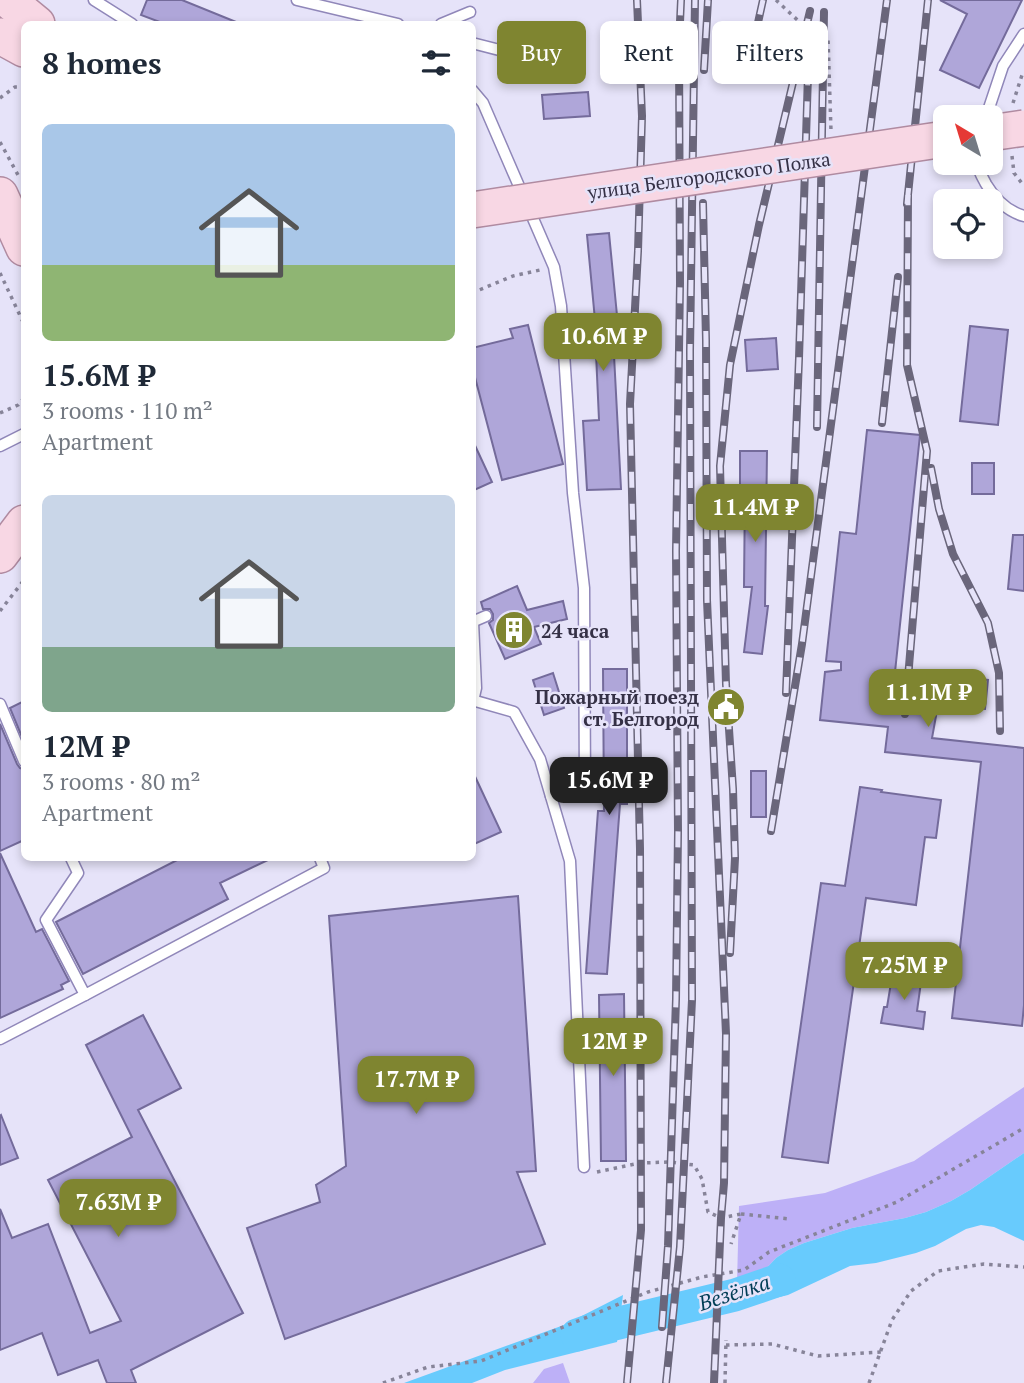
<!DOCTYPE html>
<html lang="en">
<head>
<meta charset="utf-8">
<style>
	:root { --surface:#fff; --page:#f2f2f3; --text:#1f2937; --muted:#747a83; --accent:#7f8530 }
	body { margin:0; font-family:"PT Serif",serif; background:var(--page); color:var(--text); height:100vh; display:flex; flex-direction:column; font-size:26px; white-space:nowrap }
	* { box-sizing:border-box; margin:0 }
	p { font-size:23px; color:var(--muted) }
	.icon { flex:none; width:38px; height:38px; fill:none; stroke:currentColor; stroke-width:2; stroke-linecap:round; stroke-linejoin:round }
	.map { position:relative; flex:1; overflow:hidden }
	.drawer { position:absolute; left:21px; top:21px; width:455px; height:840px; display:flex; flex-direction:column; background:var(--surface); border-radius:10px; box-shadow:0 4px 10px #0003 }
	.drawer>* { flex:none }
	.banner { position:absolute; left:497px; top:21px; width:422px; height:63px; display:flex; gap:14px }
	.needle { width:46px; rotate:322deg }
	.buttons { position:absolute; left:933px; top:105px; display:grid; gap:14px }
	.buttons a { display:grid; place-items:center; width:70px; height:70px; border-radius:10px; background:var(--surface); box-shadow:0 4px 10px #0003; font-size:35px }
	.price { position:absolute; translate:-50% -60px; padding:0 16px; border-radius:14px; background:var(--accent); color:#fff; font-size:23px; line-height:46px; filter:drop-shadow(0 2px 4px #0008) }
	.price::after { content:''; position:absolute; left:50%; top:42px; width:21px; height:16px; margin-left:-10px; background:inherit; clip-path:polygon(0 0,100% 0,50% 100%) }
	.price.active { background:#222; color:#fff }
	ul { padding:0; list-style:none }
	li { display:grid; align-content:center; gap:14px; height:371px; padding:0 21px }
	li span { display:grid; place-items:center; height:217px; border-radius:10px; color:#555 }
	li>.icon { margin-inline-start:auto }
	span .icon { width:126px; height:126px; fill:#fffc; stroke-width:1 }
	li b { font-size:30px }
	h2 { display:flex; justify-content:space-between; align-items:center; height:84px; padding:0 21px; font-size:30px }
	.pill { padding:0 24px; border-radius:10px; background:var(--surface); box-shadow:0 4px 10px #0003; font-size:24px; line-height:63px }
	.pill.active { background:var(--accent); color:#fff }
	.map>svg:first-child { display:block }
	.green { fill:#bdb0f7 }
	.water { fill:#68cbfd }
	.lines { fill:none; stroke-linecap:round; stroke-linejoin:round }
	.river { stroke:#68cbfd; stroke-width:33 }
	.building { fill:#afa6d9; stroke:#746b9b; stroke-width:2 }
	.lane-casing { stroke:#9087b9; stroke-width:13 }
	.primary-casing { stroke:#b08ba1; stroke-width:38 }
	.path { stroke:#878499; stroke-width:3.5; stroke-dasharray:3.5 5; stroke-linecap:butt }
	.lane { stroke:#fff; stroke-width:10 }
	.primary { stroke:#f8d7e4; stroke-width:35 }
	.rail-casing { stroke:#6a667b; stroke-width:8 }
	.rail { stroke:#e6e3f9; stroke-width:5; stroke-dasharray:16; stroke-linecap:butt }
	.primary-bridge-casing { stroke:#b08ba1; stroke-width:38; stroke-linecap:butt }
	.primary-bridge { stroke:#f8d7e4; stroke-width:35 }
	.labels { text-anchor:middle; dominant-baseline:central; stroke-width:5; stroke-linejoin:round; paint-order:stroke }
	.street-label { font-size:19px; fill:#353146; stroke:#e6e3f9 }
	.poi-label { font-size:19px; font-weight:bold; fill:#353146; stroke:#e6e3f9; text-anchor:start }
	.water-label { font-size:21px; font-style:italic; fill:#003c55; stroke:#e6e3f9 }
</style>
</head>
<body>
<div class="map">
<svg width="1024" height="1383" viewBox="0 0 1024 1383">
	<rect width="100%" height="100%" fill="#e6e3f9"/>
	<!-- green -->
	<g class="green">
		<path d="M 1024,1087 L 1024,1153 L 970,1190 L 951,1201 L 926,1212 L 905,1218 L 852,1228 L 804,1243 L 788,1250 L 776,1258 L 762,1273 L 753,1279 L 737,1283 L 739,1206 L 825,1193 L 914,1161 Z"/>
		<path d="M 563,1363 L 570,1383 L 533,1383 L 544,1369 Z"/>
	</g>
	<!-- water -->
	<g class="water">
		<path d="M 1024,1153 L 1024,1241 L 994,1227 L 981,1225 L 966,1229 L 935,1246 L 916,1253 L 876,1263 L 850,1266 L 788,1295 L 738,1307 L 735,1295 L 737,1283 L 753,1279 L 762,1273 L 776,1258 L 788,1250 L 804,1243 L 852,1228 L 905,1218 L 926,1212 L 951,1201 L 970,1190 Z"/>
		<path d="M 623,1295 L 617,1342 L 505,1370 L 472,1383 L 404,1383 L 564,1325 Z"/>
	</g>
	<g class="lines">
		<!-- river -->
		<path class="river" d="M 577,1335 L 594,1329 L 735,1295 L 779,1280"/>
	</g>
	<!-- building -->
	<g class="building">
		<path d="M 147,0 L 182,0 L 241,24 L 165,24 L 141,15 Z"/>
		<path d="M 940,0 L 1022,0 L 979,88 L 940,70 L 967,14 Z"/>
		<path d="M 588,92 L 590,116 L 544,119 L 542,95 Z"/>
		<path d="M 609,233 L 619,336 L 613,336 L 621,489 L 587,490 L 583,421 L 599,420 L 596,353 L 598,352 L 587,235 Z"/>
		<path d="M 528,325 L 563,464 L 502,480 L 472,366 L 472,348 L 513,338 L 510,329 Z"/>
		<path d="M 970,326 L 1008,330 L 998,425 L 960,421 Z"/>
		<path d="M 776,338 L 778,369 L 747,371 L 745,340 Z"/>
		<path d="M 867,430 L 920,435 L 891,710 L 936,716 L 932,738 L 1024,748 L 1024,1005 L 1022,1026 L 952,1018 L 981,762 L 885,752 L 888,727 L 820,720 L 825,672 L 841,670 L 841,662 L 826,661 L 840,532 L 856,534 Z"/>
		<path d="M 472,439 L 492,482 L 472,491 Z"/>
		<path d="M 740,451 L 767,451 L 765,606 L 768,606 L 762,654 L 744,652 L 752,587 L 744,587 L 745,487 L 740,487 Z"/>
		<rect x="972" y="463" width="22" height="31"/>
		<path d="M 1013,535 L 1024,535 L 1024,591 L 1008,589 Z"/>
		<path d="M 517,586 L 527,610 L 563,601 L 567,619 L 534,627 L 541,644 L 505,659 L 489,623 L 493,620 L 493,614 L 490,609 L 483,609 L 481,602 Z"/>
		<path d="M 603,669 L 627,669 L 627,804 L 620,804 L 607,974 L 586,973 L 598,811 L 604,811 Z"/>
		<path d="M 553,673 L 564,708 L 544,715 L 533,680 Z"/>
		<path d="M 945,675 L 988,680 L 985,709 L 942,705 Z"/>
		<path d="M 24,701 L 24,742 L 10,708 Z"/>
		<path d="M 0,724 L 17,764 L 20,768 L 24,769 L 24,840 L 0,851 Z"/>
		<path d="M 472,770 L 501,832 L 472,845 Z"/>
		<rect x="751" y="771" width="15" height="46"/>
		<path d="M 860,787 L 882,790 L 881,792 L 941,800 L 936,838 L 925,837 L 916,905 L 866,898 L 828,1163 L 782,1157 L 821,883 L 845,886 Z"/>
		<path d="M 0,853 L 36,932 L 42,929 L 69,981 L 61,985 L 63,989 L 0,1018 Z"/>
		<path d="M 181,858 L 272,858 L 220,883 L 228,899 L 83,974 L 56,922 Z"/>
		<path d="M 518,896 L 536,1171 L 517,1172 L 545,1244 L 285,1339 L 247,1228 L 320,1202 L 316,1185 L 346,1166 L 329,916 Z"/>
		<path d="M 893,971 L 922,975 L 917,1011 L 925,1012 L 923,1029 L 881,1023 L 884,1007 L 887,1007 Z"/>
		<path d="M 624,994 L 626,1161 L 601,1161 L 599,995 Z"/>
		<path d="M 143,1015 L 181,1088 L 138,1110 L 243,1313 L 131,1370 L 136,1383 L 107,1383 L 98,1360 L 58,1375 L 42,1333 L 0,1350 L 0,1209 L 12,1238 L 48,1224 L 90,1333 L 121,1321 L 48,1180 L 132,1137 L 86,1045 Z"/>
		<path d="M 1,1115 L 18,1158 L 0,1165 L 0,1116 Z"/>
	</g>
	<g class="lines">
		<defs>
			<g id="lane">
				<path d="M 94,0 L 132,24"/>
				<path d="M 297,0 L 398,24"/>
				<path d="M 441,24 L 470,12"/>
				<path d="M 472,43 L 527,57"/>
				<path d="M 472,90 L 483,103 L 554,267 L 561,306 L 573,493 L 584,588 L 585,788 L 551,796"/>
				<path d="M 986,117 L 1003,66 L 1024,34"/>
				<path d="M 979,163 C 978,171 982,176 986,184 C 995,199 1006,211 1024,216"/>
				<path d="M 0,446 L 24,434"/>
				<path d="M 472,622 L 486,616"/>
				<path d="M 473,622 L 476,688 L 473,701"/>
				<path d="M 472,700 L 514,712 L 540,759 L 570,861 L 584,1167"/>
				<path d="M 0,704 L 24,761"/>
				<path d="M 71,858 L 78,873 L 46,920 L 85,995 L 324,868 L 320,858"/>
				<path d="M 0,1039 L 85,995"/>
			</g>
			<g id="primary">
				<path d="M 8,0 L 37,24"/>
				<path d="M 0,36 L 24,49"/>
				<path d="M 0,195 L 24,248"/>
				<path d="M 0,555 L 24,523"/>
			</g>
		</defs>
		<!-- lane casing -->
		<use href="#lane" class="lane-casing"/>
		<!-- primary casing -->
		<use href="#primary" class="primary-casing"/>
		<!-- path -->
		<g class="path">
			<path d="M 776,0 L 806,28 L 823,34 L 828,38 L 831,131"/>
			<path d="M 0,98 L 15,87 L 24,87"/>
			<path d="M 1013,103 L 1022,75 L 1024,73"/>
			<path d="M 0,142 L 18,175"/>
			<path d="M 1012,156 L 1014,173 L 1024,186"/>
			<path d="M 0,273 L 24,324"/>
			<path d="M 472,293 L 513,276 L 540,270"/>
			<path d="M 0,413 L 18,405 L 24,398"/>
			<path d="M 0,611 L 24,580"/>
			<path d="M 597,1172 L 640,1163 L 670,1162 L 694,1165 L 702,1179 L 708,1212 L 721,1218 L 741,1214 L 731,1244"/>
			<path d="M 741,1214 L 790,1219"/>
			<path d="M 726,1345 L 772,1344 L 818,1356 L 881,1352"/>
			<path d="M 383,1383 L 428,1367 L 481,1361 L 648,1292 L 702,1277 L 744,1270 L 769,1252 L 897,1202 L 1024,1128"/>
			<path d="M 725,1383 L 726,1340"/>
			<path d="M 869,1383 L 892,1320 L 911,1291 L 938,1271 L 984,1264 L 1024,1267"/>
		</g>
		<!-- lane -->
		<use href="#lane" class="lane"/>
		<!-- primary -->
		<use href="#primary" class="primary"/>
		<defs>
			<g id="rail">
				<path d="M 704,70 L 708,0"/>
				<path d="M 746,77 L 763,0"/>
				<path d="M 703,203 L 706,340 L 707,600 L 726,1034 L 724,1183 L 721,1218 L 714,1383"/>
				<path d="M 907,204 L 928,0"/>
				<path d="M 882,423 L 898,277"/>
				<path d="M 817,427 L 824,12"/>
				<path d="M 931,468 L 939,509 L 953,554 L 988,623 L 999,673 L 1000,731"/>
				<path d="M 786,693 L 799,358 L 809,43"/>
				<path d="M 905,714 L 927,451 L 907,365 L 908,195"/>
				<path d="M 771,831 L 802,644 L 887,0"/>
				<path d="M 730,953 L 735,858 L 733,789 L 726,684 L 720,466 L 730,365 L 759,225 L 810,11"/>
				<path d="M 662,1327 L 668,1246 L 676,999 L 678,831 L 676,551 L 680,283 L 679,44 L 681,0"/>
				<path d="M 627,1383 L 641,1230 L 640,849 L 630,404 L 638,251 L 642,116 L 637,0"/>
				<path d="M 666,1383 L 680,1247 L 692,1000 L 690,351 L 695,0"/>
			</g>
		</defs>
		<!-- rail casing -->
		<use href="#rail" class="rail-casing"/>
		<!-- rail -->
		<use href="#rail" class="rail"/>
		<defs>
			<g id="primary-bridge">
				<path d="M 990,133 L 1024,128"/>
				<path d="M 472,210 L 945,139"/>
			</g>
		</defs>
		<!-- primary-bridge casing -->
		<use href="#primary-bridge" class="primary-bridge-casing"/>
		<!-- primary-bridge -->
		<use href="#primary-bridge" class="primary-bridge"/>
	</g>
	<!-- icons -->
	<defs>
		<symbol id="building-disc" viewBox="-11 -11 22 22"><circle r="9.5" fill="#7f8530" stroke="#e6e3f9"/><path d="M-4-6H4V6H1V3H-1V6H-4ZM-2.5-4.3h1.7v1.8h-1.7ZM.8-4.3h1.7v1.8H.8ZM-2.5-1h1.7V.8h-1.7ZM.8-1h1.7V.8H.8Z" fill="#fff"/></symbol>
		<symbol id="civic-disc" viewBox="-11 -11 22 22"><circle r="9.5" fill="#7f8530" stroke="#e6e3f9"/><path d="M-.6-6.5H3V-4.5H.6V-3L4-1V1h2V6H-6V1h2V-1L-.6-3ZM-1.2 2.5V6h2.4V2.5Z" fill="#fff"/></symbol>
	</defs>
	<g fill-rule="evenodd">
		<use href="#building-disc" x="492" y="608" width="44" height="44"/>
		<use href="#civic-disc" x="704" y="685" width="44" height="44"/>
	</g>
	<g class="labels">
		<!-- street labels -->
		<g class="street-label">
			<text transform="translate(709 175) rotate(-8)">улица Белгородского Полка</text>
		</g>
		<!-- poi labels -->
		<g class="poi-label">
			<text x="541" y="630">24 часа</text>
			<text x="699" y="696" text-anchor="end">Пожарный поезд<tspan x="699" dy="22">ст. Белгород</tspan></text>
		</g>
		<!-- water labels -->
		<g class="water-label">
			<text transform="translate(734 1292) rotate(-18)">Везёлка</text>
		</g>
	</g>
</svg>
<div class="buttons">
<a><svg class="needle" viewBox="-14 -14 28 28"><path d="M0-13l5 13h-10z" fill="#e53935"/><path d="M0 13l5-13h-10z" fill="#747a83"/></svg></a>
<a><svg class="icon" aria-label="locate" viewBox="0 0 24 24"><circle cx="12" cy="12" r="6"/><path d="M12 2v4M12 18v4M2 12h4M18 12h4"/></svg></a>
</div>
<b class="price" style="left:603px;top:373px">10.6M ₽</b>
<b class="price" style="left:755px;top:544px">11.4M ₽</b>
<b class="price" style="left:928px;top:729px">11.1M ₽</b>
<b class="price active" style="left:609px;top:817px">15.6M ₽</b>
<b class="price" style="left:904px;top:1002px">7.25M ₽</b>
<b class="price" style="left:613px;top:1078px">12M ₽</b>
<b class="price" style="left:416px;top:1116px">17.7M ₽</b>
<b class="price" style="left:118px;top:1239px">7.63M ₽</b>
<div class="banner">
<a class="pill active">Buy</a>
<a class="pill">Rent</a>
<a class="pill">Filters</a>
</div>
<section class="drawer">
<h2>8 homes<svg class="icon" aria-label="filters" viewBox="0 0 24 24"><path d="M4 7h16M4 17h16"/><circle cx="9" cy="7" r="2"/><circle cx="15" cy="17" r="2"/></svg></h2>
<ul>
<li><span style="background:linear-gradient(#a9c7e8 65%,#8fb573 0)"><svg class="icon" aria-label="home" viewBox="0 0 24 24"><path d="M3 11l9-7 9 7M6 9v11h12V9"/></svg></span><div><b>15.6M ₽</b><p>3 rooms · 110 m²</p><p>Apartment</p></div></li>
<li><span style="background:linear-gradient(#c9d6e8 70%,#7fa58c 0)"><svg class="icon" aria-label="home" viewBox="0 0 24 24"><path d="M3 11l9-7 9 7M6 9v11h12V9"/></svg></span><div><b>12M ₽</b><p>3 rooms · 80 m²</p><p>Apartment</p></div></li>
</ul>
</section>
</div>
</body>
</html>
